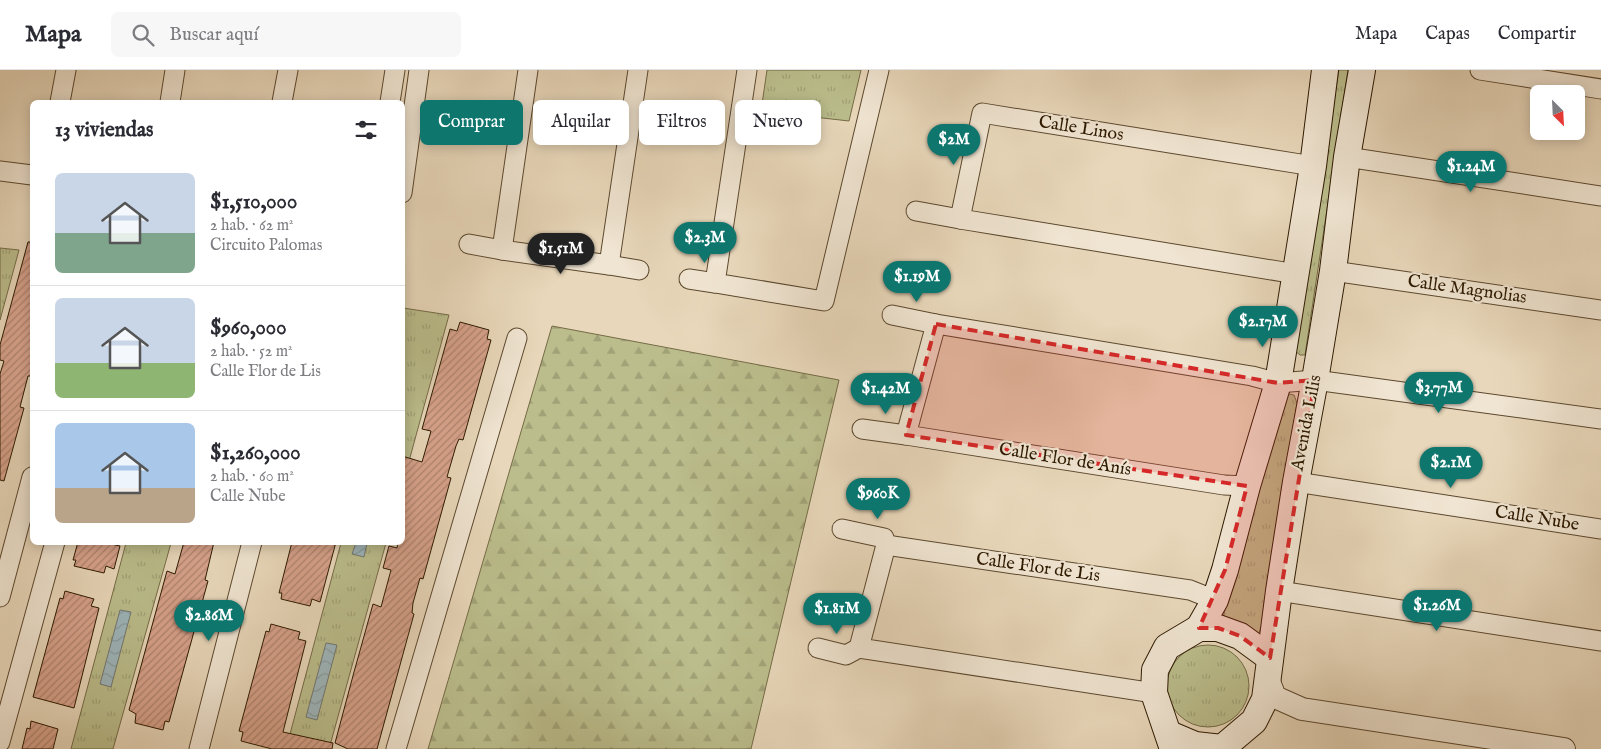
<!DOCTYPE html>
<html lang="es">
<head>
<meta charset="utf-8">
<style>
	:root { --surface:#fff; --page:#f7f7f7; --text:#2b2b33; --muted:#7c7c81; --line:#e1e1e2; --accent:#0f766e }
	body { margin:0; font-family:"IM FELL English",serif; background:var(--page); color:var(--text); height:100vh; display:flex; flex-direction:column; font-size:19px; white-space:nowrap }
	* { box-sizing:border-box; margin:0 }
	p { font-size:16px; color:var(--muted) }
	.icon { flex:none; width:28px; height:28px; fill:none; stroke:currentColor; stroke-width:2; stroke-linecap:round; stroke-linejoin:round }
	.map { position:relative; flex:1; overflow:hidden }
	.drawer { position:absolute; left:30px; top:30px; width:375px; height:445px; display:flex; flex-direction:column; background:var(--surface); border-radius:8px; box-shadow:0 2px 12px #0003 }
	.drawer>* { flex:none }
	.guide { position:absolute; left:420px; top:30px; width:475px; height:45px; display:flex; gap:10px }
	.needle { width:32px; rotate:156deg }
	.controls { position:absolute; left:1530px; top:15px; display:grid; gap:10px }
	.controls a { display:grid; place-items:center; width:55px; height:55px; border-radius:8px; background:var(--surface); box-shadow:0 2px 12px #0003; font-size:25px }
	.price { position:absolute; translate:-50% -42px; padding:0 11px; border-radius:18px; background:var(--accent); color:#fff; font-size:16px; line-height:32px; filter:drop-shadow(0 1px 2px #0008) }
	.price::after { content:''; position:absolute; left:50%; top:30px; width:15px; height:11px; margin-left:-8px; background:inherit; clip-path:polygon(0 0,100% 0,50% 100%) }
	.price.active { background:#222; color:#fff }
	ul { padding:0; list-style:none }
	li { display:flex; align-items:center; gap:15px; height:125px; padding:0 25px }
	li+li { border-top:1px solid var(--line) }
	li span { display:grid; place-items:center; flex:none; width:140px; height:100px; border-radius:8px; color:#555 }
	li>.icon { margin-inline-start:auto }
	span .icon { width:60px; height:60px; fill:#fffc; stroke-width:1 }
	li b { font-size:21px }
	h2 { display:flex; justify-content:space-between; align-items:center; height:60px; padding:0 25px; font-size:21px }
	.chip { padding:0 18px; border-radius:8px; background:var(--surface); box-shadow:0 2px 12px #0003; font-size:18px; line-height:45px }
	.chip.active { background:var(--accent); color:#fff }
	header { display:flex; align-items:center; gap:30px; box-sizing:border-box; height:70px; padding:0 25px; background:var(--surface); border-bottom:1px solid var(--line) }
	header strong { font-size:24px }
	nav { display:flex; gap:28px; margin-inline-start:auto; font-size:18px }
	.search { width:350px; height:45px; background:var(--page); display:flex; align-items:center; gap:12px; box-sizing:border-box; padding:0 18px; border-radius:8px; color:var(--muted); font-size:19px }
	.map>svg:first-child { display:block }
	.grass { fill:url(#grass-tufts); stroke:#746b46 }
	.forest { fill:url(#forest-firs); stroke:#746b46 }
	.water { fill:url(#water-waves); stroke:#717771 }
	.building { fill:url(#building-hatch); stroke:#2d1900 }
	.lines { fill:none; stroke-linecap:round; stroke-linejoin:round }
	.minor-casing { stroke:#5c482e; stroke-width:21 }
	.tertiary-casing { stroke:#5c482e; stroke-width:24 }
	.secondary-casing { stroke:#2d1900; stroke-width:28 }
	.minor { stroke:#f0e5d2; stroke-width:19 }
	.tertiary { stroke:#f0e5d2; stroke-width:22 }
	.secondary { stroke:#f0e5d2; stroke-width:26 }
	.marked { fill:#d62828; fill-opacity:0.2; stroke:#d62828; stroke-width:4; stroke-dasharray:10 6; stroke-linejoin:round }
	.labels { text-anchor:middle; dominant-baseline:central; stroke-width:4.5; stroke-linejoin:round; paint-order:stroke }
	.street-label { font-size:18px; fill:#2d1900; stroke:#f0e5d2 }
</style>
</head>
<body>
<header>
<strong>Mapa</strong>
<div class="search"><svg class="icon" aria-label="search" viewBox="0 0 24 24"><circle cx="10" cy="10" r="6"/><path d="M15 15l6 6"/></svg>Buscar aquí</div>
<nav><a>Mapa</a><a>Capas</a><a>Compartir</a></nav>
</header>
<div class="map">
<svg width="1601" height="679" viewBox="0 0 1601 679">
	<defs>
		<pattern id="grass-tufts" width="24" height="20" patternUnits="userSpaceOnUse" patternTransform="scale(1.25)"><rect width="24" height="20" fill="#bbbd8c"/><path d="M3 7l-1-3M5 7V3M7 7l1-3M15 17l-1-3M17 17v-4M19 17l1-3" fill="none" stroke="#a1a277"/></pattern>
		<pattern id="forest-firs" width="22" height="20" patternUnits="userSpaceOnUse" patternTransform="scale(1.25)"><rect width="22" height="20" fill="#bbbd8c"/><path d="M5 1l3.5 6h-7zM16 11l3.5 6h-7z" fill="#a1a277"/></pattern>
		<pattern id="water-waves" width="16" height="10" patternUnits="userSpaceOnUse" patternTransform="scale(1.25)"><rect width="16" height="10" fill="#9eb6bc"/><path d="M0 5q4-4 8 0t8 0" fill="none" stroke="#889ca0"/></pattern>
		<pattern id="building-hatch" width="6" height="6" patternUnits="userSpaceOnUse" patternTransform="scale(1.25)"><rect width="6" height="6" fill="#d7a28b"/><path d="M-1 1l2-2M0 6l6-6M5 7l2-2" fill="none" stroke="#af836f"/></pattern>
	</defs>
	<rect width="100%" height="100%" fill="#e8d7ba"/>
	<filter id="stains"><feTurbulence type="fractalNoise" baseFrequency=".004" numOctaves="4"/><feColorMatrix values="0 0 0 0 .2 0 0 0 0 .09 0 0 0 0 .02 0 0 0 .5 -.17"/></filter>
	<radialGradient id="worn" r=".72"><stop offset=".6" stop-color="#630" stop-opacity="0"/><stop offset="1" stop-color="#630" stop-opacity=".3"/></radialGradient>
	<!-- grass -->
	<g class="grass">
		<path d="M 767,0 L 861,0 L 849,51 L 761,41 Z"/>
		<path d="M 1339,0 L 1348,0 L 1305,285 L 1300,285 L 1294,280 Z"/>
		<path d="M 0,178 L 19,180 L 0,250 Z"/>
		<path d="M 403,238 L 449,245 L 403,413 L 402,240 Z"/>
		<path d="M 1289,324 L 1294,325 L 1297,333 L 1261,558 L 1257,567 C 1247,555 1239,550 1223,547 L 1284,328 Z"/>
		<path d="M 126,473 L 171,473 L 113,679 L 71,679 Z"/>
		<path d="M 341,473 L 386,473 L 329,679 L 286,679 Z"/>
		<circle cx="1208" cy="616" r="41"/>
	</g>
	<!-- forest -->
	<path class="forest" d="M 552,256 L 839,310 L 751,679 L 428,679 Z"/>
	<!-- water -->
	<g class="water">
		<path d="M 356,473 L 367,473 L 364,487 L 352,484 Z"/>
		<path d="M 120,540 L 131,542 L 111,617 L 100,614 Z"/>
		<path d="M 326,573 L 337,575 L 317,650 L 306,647 Z"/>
	</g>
	<!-- building -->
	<g class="building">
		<path d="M 28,172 L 32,172 L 32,299 L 30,306 L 28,306 L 20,337 L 24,338 L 4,411 L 0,410 L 0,304 L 4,291 L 0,290 L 0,275 Z"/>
		<path d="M 460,252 L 489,260 L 487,269 L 491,270 L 463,370 L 459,369 L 456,376 L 447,407 L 451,408 L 423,509 L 420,508 L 413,533 L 412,543 L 414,544 L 377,679 L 348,679 L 335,673 L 354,602 L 373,534 L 381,537 L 391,500 L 383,498 L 389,476 L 397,478 L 398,472 L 402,472 L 402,386 L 422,392 L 431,361 L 422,359 L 450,259 L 457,261 Z"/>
		<path d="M 78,472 L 112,472 L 111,474 L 120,476 L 114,499 L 106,496 L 104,503 L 74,496 L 76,490 L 73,490 Z"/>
		<path d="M 184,472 L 214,472 L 205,510 L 208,511 L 169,652 L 165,651 L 163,660 L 135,653 L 136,644 L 129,640 L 167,501 L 175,504 Z"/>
		<path d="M 292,472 L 336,472 L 320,532 L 312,529 L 310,536 L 281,529 L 282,523 L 279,523 Z"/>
		<path d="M 65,521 L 94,529 L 91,536 L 99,538 L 74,638 L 33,627 L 60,528 L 63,529 Z"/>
		<path d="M 271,554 L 300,562 L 298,569 L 306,571 L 283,662 L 333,673 L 332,679 L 272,679 L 241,671 L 243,662 L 239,661 L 266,561 L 269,562 Z"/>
		<path d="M 31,651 L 58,659 L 53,679 L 22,679 L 27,658 L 30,659 Z"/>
	</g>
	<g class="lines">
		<defs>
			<g id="minor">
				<path d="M 528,0 L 502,180 L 609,195 L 638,0"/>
				<path d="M 747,0 L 715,213 L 824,231 L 879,0"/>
				<path d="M 1480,0 L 1601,19"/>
				<path d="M 60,32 L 66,0"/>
				<path d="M 170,32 L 175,0"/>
				<path d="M 282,32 L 288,0"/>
				<path d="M 390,32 L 395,0"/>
				<path d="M 1347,87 L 1601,126"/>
				<path d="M 0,101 L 32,105"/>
				<path d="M 402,123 L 419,0"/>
				<path d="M 916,141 L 960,149"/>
				<path d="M 469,174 L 502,180"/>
				<path d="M 609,195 L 639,200"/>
				<path d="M 1333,201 L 1601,240"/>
				<path d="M 1296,204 L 960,149 L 982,43 L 1313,96"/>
				<path d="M 689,209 L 715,213"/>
				<path d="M 892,245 L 936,254"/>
				<path d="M 862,359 L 906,365"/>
				<path d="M 1296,412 L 1601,459"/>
				<path d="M 1247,416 L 1224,415 L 906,365 L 936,254 L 1252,306 L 1278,313 L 1315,310 L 1601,349"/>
				<path d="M 842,459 L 884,468 L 886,475"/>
				<path d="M 1279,521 L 1601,571"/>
				<path d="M 0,527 L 32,407"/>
				<path d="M 818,578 L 846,585 L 859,578"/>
				<path d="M 1154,623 L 859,578 L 886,475 L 1190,520 L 1215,530"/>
				<path d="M 0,672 L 55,472"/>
				<path d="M 199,679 L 252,472"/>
				<path d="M 396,679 L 517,268"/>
			</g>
			<path id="tertiary" d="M 1268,609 L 1275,627 L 1302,639 L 1564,679"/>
			<g id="secondary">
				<path d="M 1199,558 L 1215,530 L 1225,500 L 1247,416 L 1278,313 L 1313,96 L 1325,0"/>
				<path d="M 1169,664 L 1195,675 L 1222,678"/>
				<path d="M 1173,679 L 1154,623 L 1155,600 L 1167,577 L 1199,558 L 1218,558 L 1240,566 L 1270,588"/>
				<path d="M 1221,679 L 1254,651 L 1265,629 L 1279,521 L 1296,412 L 1315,310 L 1333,201 L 1347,87 L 1362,0"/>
			</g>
		</defs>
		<!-- minor casing -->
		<use href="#minor" class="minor-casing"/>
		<!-- tertiary casing -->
		<use href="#tertiary" class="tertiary-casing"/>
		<!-- secondary casing -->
		<use href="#secondary" class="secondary-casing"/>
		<!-- minor -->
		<use href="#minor" class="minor"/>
		<!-- tertiary -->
		<use href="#tertiary" class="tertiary"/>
		<!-- secondary -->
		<use href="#secondary" class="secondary"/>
	</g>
	<!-- marked area -->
	<path class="marked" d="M 936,254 L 1278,313 L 1315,310 L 1270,588 L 1240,566 L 1218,558 L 1199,558 L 1225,500 L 1247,416 L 906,365 Z"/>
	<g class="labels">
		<!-- street labels -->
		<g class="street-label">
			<text transform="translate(1081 59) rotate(9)">Calle Linos</text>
			<text transform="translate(1467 220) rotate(8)">Calle Magnolias</text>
			<text transform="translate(1307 353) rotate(-79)">Avenida Lilis</text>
			<text transform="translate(1065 390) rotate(9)">Calle Flor de Anís</text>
			<text transform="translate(1537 449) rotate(9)">Calle Nube</text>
			<text transform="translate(1038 498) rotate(8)">Calle Flor de Lis</text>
		</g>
	</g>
	<rect width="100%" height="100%" filter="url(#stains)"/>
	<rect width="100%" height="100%" fill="url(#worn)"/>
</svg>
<div class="controls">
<a><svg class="needle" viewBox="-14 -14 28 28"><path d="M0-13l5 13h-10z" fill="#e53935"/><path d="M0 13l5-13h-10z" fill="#7c7c81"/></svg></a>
</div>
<b class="price" style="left:954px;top:96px">$2M</b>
<b class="price" style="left:1471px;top:123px">$1.24M</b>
<b class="price" style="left:705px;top:194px">$2.3M</b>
<b class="price active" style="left:561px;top:205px">$1.51M</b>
<b class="price" style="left:917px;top:233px">$1.19M</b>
<b class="price" style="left:1263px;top:278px">$2.17M</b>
<b class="price" style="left:1439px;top:344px">$3.77M</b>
<b class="price" style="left:886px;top:345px">$1.42M</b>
<b class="price" style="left:1451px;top:419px">$2.1M</b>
<b class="price" style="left:878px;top:450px">$960K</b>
<b class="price" style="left:1437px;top:562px">$1.26M</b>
<b class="price" style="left:837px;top:565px">$1.81M</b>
<b class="price" style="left:209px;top:572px">$2.86M</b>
<div class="guide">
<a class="chip active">Comprar</a>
<a class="chip">Alquilar</a>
<a class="chip">Filtros</a>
<a class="chip">Nuevo</a>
</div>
<section class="drawer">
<h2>13 viviendas<svg class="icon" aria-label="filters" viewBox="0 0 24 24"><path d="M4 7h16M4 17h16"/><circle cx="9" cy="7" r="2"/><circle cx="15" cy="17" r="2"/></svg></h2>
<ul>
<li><span style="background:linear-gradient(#c9d6e8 60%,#7fa58c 0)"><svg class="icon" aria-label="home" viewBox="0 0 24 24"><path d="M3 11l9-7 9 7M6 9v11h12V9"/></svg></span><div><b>$1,510,000</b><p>2 hab. · 62 m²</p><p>Circuito Palomas</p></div></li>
<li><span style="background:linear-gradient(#c9d6e8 65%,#8fb573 0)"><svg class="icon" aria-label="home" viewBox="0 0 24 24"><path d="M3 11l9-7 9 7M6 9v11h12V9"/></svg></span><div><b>$960,000</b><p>2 hab. · 52 m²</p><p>Calle Flor de Lis</p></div></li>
<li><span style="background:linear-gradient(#a9c7e8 65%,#b9a48a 0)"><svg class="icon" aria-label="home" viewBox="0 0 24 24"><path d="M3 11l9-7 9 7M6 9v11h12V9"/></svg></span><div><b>$1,260,000</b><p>2 hab. · 60 m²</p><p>Calle Nube</p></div></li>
</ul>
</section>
</div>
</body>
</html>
